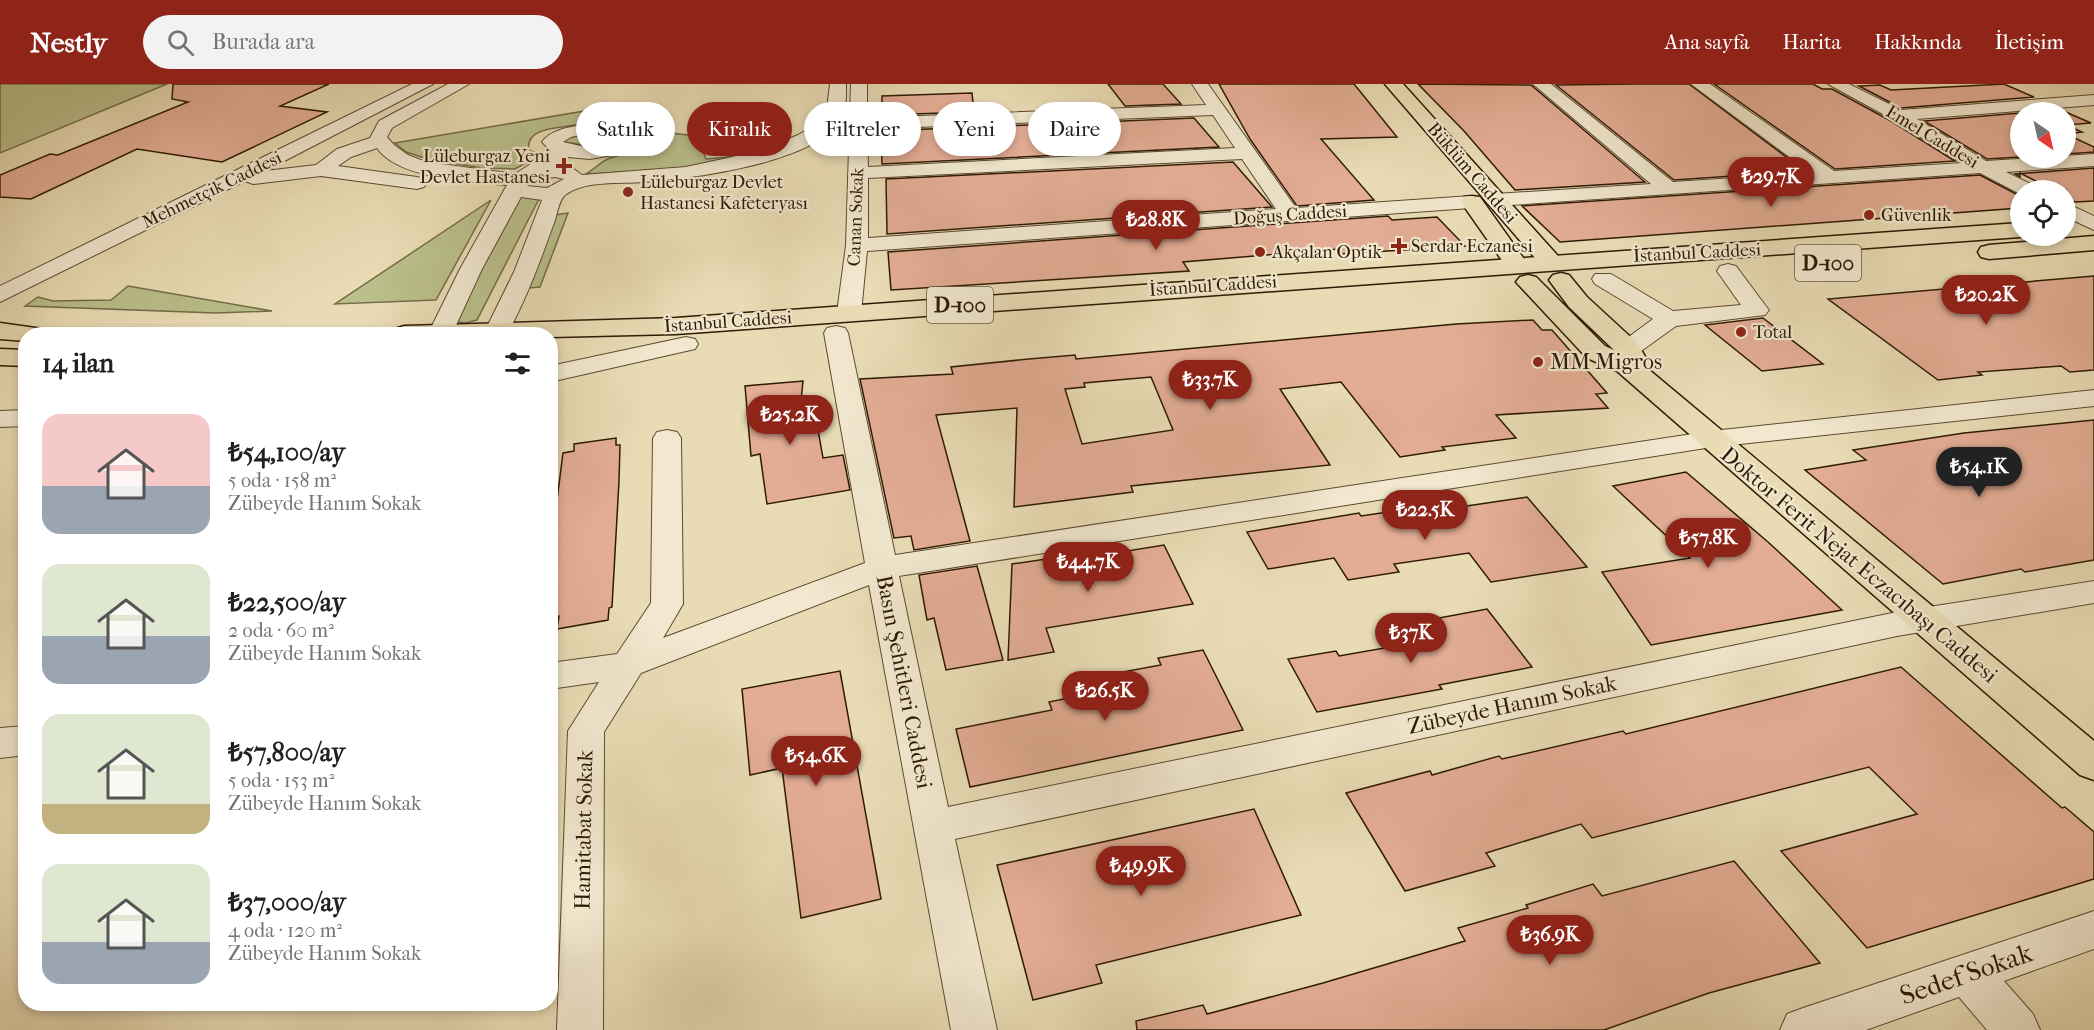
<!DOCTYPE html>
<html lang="tr">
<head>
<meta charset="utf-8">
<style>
	:root { --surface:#fff; --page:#f2f2f2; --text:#202124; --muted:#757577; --accent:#8f2418 }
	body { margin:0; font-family:"IM FELL French Canon",serif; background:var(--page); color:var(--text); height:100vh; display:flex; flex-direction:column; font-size:22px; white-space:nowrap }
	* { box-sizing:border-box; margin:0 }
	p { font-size:20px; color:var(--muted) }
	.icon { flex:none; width:33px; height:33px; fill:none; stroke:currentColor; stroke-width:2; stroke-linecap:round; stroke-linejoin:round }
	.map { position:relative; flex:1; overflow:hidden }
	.sheet { position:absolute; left:18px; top:243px; width:540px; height:684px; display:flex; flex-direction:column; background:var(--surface); border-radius:24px; box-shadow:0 3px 9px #0003 }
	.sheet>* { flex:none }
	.top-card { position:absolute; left:576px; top:18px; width:570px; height:54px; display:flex; gap:12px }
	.needle { width:39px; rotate:146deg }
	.fabs { position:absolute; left:2010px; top:18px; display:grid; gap:12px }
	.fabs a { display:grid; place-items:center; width:66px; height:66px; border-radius:50%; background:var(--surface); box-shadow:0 3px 9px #0003; font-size:30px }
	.price { position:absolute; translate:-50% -51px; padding:0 14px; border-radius:21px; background:var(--accent); color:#fff; font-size:20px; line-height:39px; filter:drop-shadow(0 2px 3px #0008) }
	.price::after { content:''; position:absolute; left:50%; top:36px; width:18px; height:14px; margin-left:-9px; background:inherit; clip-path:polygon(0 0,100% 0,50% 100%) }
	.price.active { background:#222; color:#fff }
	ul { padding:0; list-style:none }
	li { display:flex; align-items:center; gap:18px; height:150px; padding:0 24px }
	li span { display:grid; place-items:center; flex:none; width:168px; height:120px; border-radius:18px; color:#555 }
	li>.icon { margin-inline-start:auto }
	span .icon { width:72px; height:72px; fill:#fffc; stroke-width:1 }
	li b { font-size:26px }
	h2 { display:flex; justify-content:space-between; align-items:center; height:72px; padding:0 24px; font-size:26px }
	.pill { padding:0 21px; border-radius:27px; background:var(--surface); box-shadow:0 3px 9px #0003; font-size:21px; line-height:54px }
	.pill.active { background:var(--accent); color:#fff }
	header { display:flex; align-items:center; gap:36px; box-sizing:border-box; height:84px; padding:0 30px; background:var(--accent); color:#fff }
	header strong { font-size:28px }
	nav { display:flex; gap:33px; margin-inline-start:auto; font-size:21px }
	.search { width:420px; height:54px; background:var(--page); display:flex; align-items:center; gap:15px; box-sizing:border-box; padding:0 21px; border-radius:33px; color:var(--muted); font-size:22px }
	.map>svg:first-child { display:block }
	.green { fill:#babf8b; stroke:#746c48; stroke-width:1.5 }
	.building { fill:#e3ad95; stroke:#2f1a05; stroke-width:1.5; fill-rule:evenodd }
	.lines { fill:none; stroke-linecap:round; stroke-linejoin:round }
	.minor-casing { stroke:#5e4a31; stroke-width:2 }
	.major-casing { stroke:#2f1a05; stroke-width:3 }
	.highway-casing { stroke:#2f1a05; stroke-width:3 }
	.minor { fill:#f1e8cf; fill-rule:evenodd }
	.major { fill:#e9dcb5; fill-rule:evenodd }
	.highway { fill:#e9dcb5; fill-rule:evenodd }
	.poi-dot { fill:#8f2418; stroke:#f1e8cf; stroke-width:2 }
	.labels { text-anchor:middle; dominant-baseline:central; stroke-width:4.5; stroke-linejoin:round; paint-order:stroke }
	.far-street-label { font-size:18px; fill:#2f1a05; stroke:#f1e8cf }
	.far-poi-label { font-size:18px; fill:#2f1a05; stroke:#f1e8cf; text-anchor:start }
	.shield { fill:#f1e8cf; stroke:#695842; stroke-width:1.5 }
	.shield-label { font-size:21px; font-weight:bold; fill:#2f1a05 }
	.poi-label { font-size:22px; fill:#2f1a05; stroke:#f1e8cf; text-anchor:start }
	.street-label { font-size:22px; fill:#2f1a05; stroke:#f1e8cf }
	.near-street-label { font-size:27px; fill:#2f1a05; stroke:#f1e8cf }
</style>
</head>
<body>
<header>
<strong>Nestly</strong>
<div class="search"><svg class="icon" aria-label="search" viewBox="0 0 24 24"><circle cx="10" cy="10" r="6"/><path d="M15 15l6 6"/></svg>Burada ara</div>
<nav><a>Ana sayfa</a><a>Harita</a><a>Hakkında</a><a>İletişim</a></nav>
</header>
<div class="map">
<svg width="2094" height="946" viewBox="0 0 2094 946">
	<rect width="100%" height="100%" fill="#e9dcb5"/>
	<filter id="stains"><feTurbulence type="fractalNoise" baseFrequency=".00333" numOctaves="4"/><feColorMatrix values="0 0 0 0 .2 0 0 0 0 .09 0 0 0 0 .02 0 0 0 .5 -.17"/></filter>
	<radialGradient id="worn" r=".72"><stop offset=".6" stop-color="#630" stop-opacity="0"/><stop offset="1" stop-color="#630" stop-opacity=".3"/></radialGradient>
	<!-- green -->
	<g class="green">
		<path d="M 0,0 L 167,0 L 0,69 Z"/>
		<path d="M 650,24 L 659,31 L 661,42 L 670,49 L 697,52 L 706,75 L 738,72 L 681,85 L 586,90 C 594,85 602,77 610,74 C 625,69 638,69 648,56 L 640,49 L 619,45 Z"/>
		<path d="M 590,26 L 599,29 C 594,32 588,37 583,39 C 569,45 524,40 529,66 L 540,71 L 515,85 L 482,84 L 428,75 L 406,68 L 395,59 Z"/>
		<path d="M 575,52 L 614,56 L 615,58 L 601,64 L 564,58 L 565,55 Z"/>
		<path d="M 522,111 L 540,113 L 477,236 L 465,239 L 454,237 Z"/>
		<path d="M 491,116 L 436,216 L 335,220 Z"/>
		<path d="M 568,129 L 540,203 L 529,204 L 555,131 Z"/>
		<path d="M 128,202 L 272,227 L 216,229 L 25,222 L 38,213 L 53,217 L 111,216 Z"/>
	</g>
	<!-- building -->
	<g class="building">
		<path d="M 173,0 L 329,0 L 280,22 L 327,28 L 222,78 L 137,65 L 31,115 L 0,113 L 0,91 L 50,70 L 58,71 L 188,18 L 172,15 Z"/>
		<path d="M 1108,0 L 1163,0 L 1181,20 L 1125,22 Z"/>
		<path d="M 1219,0 L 1354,0 L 1397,53 L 1321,55 L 1374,116 L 1297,122 L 1250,55 Z"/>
		<path d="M 1418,0 L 1531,1 L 1645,98 L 1515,106 L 1464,47 Z"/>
		<path d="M 1634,0 L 1689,0 L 1805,87 L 1674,96 L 1556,1 Z"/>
		<path d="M 1714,0 L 1813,0 L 1822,5 L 1832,5 L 1891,37 L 1955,77 L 1835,85 Z"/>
		<path d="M 2004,0 L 2034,13 L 1901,24 L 1859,2 L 1880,1 L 1891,6 Z"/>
		<path d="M 972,9 L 974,28 L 882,31 L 882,12 Z"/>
		<path d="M 2061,26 L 2091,39 L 2066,41 L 2066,28 L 2028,28 Z"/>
		<path d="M 2020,29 L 2020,73 L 1987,75 L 1924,37 Z"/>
		<path d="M 1194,34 L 1219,63 L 882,80 L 881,47 Z"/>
		<path d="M 2066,41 L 2082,48 L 2066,50 L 2094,63 L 2094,68 L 2066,70 Z"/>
		<path d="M 1233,78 L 1272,123 L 887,150 L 886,95 Z"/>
		<path d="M 2094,84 L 2094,117 L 2075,118 L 2066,113 L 2066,106 L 2053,106 L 2020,89 L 2020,93 L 2015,90 Z"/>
		<path d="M 1980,91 L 2020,112 L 2020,124 L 1560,158 L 1522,122 Z"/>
		<path d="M 1388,132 L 1392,136 L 1437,133 L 1465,162 L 1341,170 L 1338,165 L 1183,178 L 1189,187 L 891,206 L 888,168 Z"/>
		<path d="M 2094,192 L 2094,286 L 2070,288 L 2061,282 L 1978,288 L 1982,291 L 1938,296 L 1828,215 Z"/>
		<path d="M 1763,234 L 1823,280 L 1762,287 L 1705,241 Z"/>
		<path d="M 1533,236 L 1542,246 L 1552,246 L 1607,309 L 1596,310 L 1608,324 L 1496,331 L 1516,354 L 1442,363 L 1445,366 L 1400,373 L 1341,298 L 1280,305 L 1330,381 L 1131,402 L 1133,408 L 1014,423 L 1017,324 L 936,331 L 970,457 L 914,466 L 911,452 L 894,454 L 860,295 L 953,290 L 951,283 L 1029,275 L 1075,271 L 1076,275 L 1456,240 ZM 1151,293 L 1173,346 L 1082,360 L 1065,305 L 1085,303 L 1084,299 Z"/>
		<path d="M 803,297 L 799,337 L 816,335 L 823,374 L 843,371 L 850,406 L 767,420 L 760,370 L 751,372 L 745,302 Z"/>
		<path d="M 2094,336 L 2094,476 L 2025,488 L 2021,485 L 1943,500 L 1805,386 L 1866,376 L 1853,366 L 1964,349 Z"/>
		<path d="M 616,354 L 616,361 L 620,361 L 619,397 L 612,523 L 609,524 L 608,536 L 557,545 L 559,532 L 550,533 L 550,471 L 563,369 L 574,367 L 574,360 Z"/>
		<path d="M 1686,388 L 1768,458 L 1842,526 L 1651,561 L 1602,488 L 1690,474 L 1613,402 Z"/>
		<path d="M 1527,413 L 1587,483 L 1491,498 L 1469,469 L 1394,480 L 1399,488 L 1348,496 L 1334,474 L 1268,485 L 1247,448 L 1359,429 L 1361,432 L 1415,424 L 1419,429 Z"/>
		<path d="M 1164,461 L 1193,520 L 1046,544 L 1054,568 L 1008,576 L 1012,480 L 1107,466 L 1109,470 Z"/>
		<path d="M 977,482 L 1003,576 L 946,586 L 934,534 L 927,536 L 919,491 Z"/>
		<path d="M 1487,525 L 1532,583 L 1439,601 L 1442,605 L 1317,628 L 1288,575 L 1336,567 L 1339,572 L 1436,555 L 1423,537 Z"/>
		<path d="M 1203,566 L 1243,646 L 970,703 L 956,645 L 1052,626 L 1049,618 L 1112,605 L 1106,591 L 1161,581 L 1158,574 Z"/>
		<path d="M 1901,583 L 2062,724 L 2065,723 L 2094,748 L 2094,795 L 1867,864 L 1781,767 L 1917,730 L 1869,683 L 1592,754 L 1581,740 L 1486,769 L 1495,782 L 1405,807 L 1346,709 L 1430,687 L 1432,691 L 1499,672 L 1502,675 L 1623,647 L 1626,650 Z"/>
		<path d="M 840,587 L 881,815 L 801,834 L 782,684 L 750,691 L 742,605 Z"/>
		<path d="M 1254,725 L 1301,831 L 1096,881 L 1102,899 L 1033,916 L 997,781 Z"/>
		<path d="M 1734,777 L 1820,879 L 1709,909 L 1604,946 L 1137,946 L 1136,937 L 1203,921 L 1207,930 L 1323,899 L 1465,857 L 1458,844 L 1528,824 L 1526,821 L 1593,800 L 1602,812 Z"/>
	</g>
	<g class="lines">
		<defs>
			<g id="minor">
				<path d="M 412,0 L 433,0 L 265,87 L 316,81 L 337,65 L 370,54 L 379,37 L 448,0 L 469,0 L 392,44 L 387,53 L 394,61 L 408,71 L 426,78 L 515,90 L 551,67 L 542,58 C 557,36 623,35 638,57 L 629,66 L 619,70 L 590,75 L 568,73 L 555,81 L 572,84 L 582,91 L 686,83 L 760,67 L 798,51 L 821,38 L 827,24 L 830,0 L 846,0 C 846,14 847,28 838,40 C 809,79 691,95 644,98 C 619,100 585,96 565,111 C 559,116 557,130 555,136 C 541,175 527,214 507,250 L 484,249 L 514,188 L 542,116 L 521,113 L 482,185 L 452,250 L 428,250 L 460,185 L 507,101 C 472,98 398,95 377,64 L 351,73 L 338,82 L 417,93 L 424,95 L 427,99 L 424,103 L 417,105 L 321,92 L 253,100 L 245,97 L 0,218 L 0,202 ZM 580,51 L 612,55 L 617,57 L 590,64 L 563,58 L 571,53 ZM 555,93 L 564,95 L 547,104 L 527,102 L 533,96 Z"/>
				<path d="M 851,0 L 867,0 L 867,34 L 1206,21 L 1192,0 L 1208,0 L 1296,124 L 1471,112 L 1478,114 L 1481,118 L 1478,122 L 1471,124 L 867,167 L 861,229 L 857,234 L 841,234 L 837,229 L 846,161 ZM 1213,31 L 1235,64 L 868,83 L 867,45 ZM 1242,75 L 1276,125 L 868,154 L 868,94 Z"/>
				<path d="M 1533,0 L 1551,0 L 1673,98 L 1811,89 L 1691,0 L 1710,0 L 1834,87 L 1962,79 L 1892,35 L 1828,0 L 1849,0 L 1901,26 L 2094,11 L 2094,21 L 1917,35 L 1986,77 L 2094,70 L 2094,82 L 2006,88 L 2035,102 L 2038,106 L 2020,106 L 2020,110 L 1980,89 L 1495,122 L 1488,120 L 1485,116 L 1488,112 L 1495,110 L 1651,100 Z"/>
				<path d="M 2066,119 L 2094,132 L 2094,146 L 2066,133 Z"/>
				<path d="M 1728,180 L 1736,182 L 1765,221 L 1769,226 L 1765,231 L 1676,242 L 1637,270 L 1628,272 L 1619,270 L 1616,265 L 1619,260 L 1653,235 L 1595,200 L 1592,195 L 1595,190 L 1611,190 L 1673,227 L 1741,221 L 1717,187 L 1720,182 Z"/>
				<path d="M 836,242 L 845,244 L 848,249 L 895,471 L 1712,347 L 2094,306 L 2094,322 L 1712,363 L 899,492 L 948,723 L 1897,528 L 2094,497 L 2094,519 L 1897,552 L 955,755 L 997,946 L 951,946 L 869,501 L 641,589 L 604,648 L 603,946 L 557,946 L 568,647 L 599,598 L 550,605 L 550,579 L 617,570 L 651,519 L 653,354 L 657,348 L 667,346 L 677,348 L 681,354 L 683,520 L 663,554 L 865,479 L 824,249 L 827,244 Z"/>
				<path d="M 686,253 L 695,255 L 698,260 L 695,265 L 550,298 L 550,282 Z"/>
				<path d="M 26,326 L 26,342 L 0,343 L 0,327 Z"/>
				<path d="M 26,642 L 26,671 L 0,674 L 0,644 Z"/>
				<path d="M 2094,827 L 2094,865 L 2004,897 L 2033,930 L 2040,946 L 1987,946 L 1959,913 L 1866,946 L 1780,946 L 1787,930 L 1803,924 Z"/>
			</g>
			<g id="major">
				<path d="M 1385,0 L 1403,0 L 1558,172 L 1562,177 L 1558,182 L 1542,182 Z"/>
				<path d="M 1472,112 L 1480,113 L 1524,175 L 1528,180 L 1524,185 L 1508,185 L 1461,118 L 1464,113 Z"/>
				<path d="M 1561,189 L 1569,191 L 1587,213 L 1637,259 L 1646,274 L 1642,280 L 2094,657 L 2094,696 L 2080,691 L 1617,287 L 1587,274 L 1516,198 L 1520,193 L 1528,191 L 1536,193 L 1605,262 L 1614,266 L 1569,223 L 1549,196 L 1553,191 Z"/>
			</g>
			<g id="highway">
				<path d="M 2020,139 L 2020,152 L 2025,152 L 2020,153 L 676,250 L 550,253 L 550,250 L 391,250 L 395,245 L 404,242 L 676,234 Z"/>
				<path d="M 2094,152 L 2094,166 L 1989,175 L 1981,173 L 1978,168 L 1981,163 L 1989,161 Z"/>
				<path d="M 0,239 L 43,245 L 47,250 L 26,250 L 26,257 L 0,255 Z"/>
				<path d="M 0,265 L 26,266 L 26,282 L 0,281 Z"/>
			</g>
		</defs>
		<!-- minor casing -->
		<use href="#minor" class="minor-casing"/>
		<!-- major casing -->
		<use href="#major" class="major-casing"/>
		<!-- highway casing -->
		<use href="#highway" class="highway-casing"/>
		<!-- minor -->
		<use href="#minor" class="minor"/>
		<!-- major -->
		<use href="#major" class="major"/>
		<!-- highway -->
		<use href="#highway" class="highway"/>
	</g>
	<!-- markers -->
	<g class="poi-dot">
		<path d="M561 73h6v6h6v6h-6v6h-6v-6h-6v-6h6z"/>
		<circle cx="628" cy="108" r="6"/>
		<circle cx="1869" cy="131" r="6"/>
		<path d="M1396 153h6v6h6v6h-6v6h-6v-6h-6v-6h6z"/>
		<circle cx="1260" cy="168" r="6"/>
		<circle cx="1741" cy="248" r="6"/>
		<circle cx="1538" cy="278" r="6"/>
	</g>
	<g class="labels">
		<!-- far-street labels -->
		<g class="far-street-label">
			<text transform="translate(1932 53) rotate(31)">Emel Caddesi</text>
			<text transform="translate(1472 89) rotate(49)">Büklüm Caddesi</text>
			<text transform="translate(212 106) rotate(-26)">Mehmetçik Caddesi</text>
			<text transform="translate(1290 131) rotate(-4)">Doğuş Caddesi</text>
			<text transform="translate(856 133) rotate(-88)">Canan Sokak</text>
			<text transform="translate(1697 169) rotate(-3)">İstanbul Caddesi</text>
			<text transform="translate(1213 202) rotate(-4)">İstanbul Caddesi</text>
			<text transform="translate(728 238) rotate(-4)">İstanbul Caddesi</text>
		</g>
		<!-- far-poi labels -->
		<g class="far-poi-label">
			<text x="550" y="72" text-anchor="end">Lüleburgaz Yeni<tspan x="550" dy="21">Devlet Hastanesi</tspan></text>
			<text x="640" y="98">Lüleburgaz Devlet<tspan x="640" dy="21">Hastanesi Kafeteryası</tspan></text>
			<text x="1881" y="131">Güvenlik</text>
			<text x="1411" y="162">Serdar Eczanesi</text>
			<text x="1272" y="168">Akçalan Optik</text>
			<text x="1753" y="248">Total</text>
		</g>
		<!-- shield labels -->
		<g class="shield">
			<rect x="1795" y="161" width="66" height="36" rx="4.5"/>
			<rect x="927" y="203" width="66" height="36" rx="4.5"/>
		</g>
		<g class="shield-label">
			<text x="1828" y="179">D-100</text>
			<text x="960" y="221">D-100</text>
		</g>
		<!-- poi labels -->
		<g class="poi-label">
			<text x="1550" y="278">MM Migros</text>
		</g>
		<!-- street labels -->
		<g class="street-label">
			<text transform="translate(1859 481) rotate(40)">Doktor Ferit Nejat Eczacıbaşı Caddesi</text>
			<text transform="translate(904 598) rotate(79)">Basın Şehitleri Caddesi</text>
			<text transform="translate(1512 621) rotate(-12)">Zübeyde Hanım Sokak</text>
			<text transform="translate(584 746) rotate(-89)">Hamitabat Sokak</text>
		</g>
		<!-- near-street labels -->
		<g class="near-street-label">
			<text transform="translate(1966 890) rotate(-19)">Sedef Sokak</text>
		</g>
	</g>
	<rect width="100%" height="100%" filter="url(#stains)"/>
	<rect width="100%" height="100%" fill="url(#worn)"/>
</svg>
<div class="fabs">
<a><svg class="needle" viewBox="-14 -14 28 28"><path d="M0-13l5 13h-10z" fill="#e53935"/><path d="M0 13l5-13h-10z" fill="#757577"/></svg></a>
<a><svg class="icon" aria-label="locate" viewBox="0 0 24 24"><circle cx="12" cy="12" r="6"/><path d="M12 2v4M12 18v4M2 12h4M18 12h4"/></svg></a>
</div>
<b class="price" style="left:1771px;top:124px">₺29.7K</b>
<b class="price" style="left:1156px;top:167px">₺28.8K</b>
<b class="price" style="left:1986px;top:242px">₺20.2K</b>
<b class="price" style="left:1210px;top:327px">₺33.7K</b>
<b class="price" style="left:790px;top:362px">₺25.2K</b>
<b class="price active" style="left:1979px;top:414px">₺54.1K</b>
<b class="price" style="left:1425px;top:457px">₺22.5K</b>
<b class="price" style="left:1708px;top:485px">₺57.8K</b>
<b class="price" style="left:1088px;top:509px">₺44.7K</b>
<b class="price" style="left:1411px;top:580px">₺37K</b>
<b class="price" style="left:1105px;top:638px">₺26.5K</b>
<b class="price" style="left:816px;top:703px">₺54.6K</b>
<b class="price" style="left:1141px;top:813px">₺49.9K</b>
<b class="price" style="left:1550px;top:882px">₺36.9K</b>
<div class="top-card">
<a class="pill">Satılık</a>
<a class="pill active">Kiralık</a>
<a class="pill">Filtreler</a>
<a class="pill">Yeni</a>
<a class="pill">Daire</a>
</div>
<section class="sheet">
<h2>14 ilan<svg class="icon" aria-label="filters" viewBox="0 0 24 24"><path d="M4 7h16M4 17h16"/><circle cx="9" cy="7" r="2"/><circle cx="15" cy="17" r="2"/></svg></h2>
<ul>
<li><span style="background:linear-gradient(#f6c9c9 60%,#9aa5b1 0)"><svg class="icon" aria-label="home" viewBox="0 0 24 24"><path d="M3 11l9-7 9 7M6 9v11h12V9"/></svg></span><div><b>₺54,100/ay</b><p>5 oda · 158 m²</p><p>Zübeyde Hanım Sokak</p></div></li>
<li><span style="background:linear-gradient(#dfe7d0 60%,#9aa5b1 0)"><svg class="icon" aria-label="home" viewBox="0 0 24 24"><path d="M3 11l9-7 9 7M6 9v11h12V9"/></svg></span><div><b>₺22,500/ay</b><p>2 oda · 60 m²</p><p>Zübeyde Hanım Sokak</p></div></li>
<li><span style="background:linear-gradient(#dfe7d0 75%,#c2b280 0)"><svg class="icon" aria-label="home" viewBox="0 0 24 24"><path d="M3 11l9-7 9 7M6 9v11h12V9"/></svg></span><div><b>₺57,800/ay</b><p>5 oda · 153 m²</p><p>Zübeyde Hanım Sokak</p></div></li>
<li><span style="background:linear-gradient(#dfe7d0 65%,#9aa5b1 0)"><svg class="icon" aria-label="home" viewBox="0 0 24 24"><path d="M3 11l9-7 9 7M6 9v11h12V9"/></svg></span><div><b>₺37,000/ay</b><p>4 oda · 120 m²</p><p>Zübeyde Hanım Sokak</p></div></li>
</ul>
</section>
</div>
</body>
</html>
